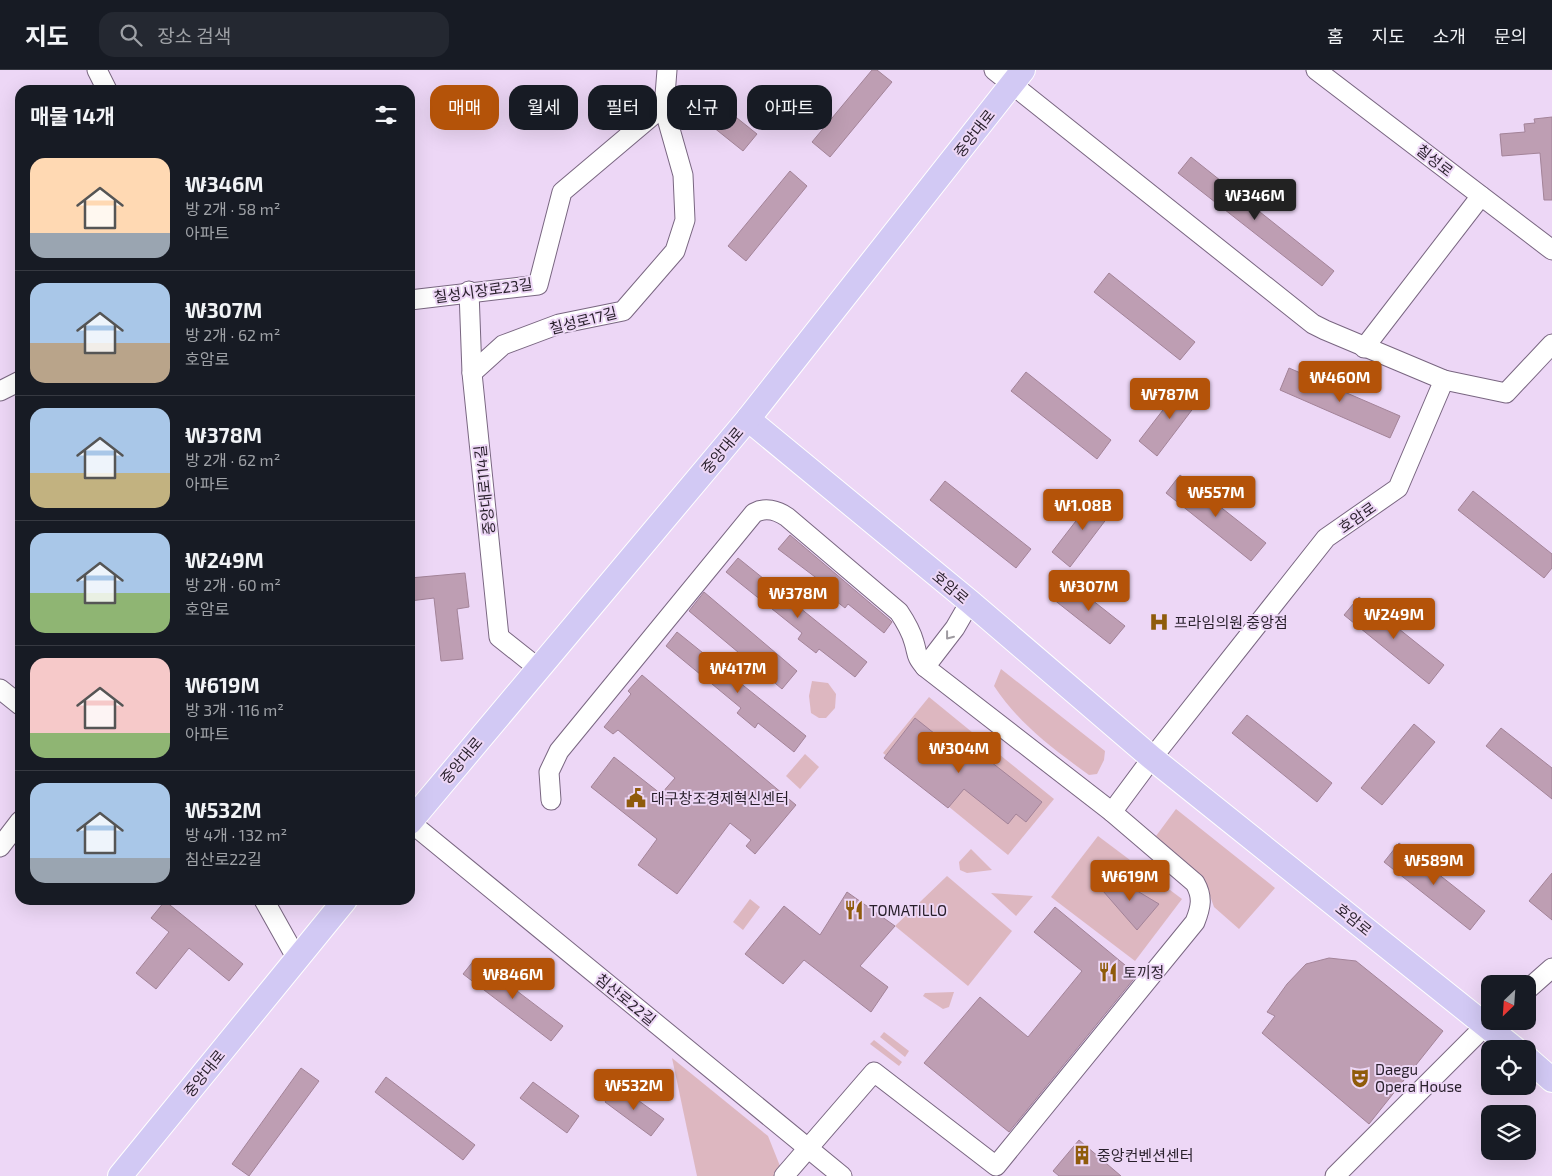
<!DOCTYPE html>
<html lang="ko">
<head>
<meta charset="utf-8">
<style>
	:root { --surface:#171b24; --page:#242831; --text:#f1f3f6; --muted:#9ea1a6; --line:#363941; --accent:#b45309 }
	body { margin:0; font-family:"Exo 2","Noto Sans KR",sans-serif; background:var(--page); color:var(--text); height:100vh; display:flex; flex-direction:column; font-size:19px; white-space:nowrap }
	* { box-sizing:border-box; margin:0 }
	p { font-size:16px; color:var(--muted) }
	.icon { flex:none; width:28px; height:28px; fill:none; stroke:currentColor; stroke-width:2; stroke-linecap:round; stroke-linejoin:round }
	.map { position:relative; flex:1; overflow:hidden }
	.sheet { position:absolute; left:15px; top:15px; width:400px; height:820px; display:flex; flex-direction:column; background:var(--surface); border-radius:15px; box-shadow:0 5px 20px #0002 }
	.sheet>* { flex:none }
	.hud { position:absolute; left:430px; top:15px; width:475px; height:45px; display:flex; gap:10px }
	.needle { width:32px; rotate:205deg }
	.buttons { position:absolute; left:1481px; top:905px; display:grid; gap:10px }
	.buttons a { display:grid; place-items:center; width:55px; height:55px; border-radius:10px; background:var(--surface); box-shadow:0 5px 20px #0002; font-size:25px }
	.price { position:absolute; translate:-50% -42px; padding:0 11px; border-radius:5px; background:var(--accent); color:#fff; font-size:16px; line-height:32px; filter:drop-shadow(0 1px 2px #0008) }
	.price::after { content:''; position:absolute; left:50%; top:30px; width:15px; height:11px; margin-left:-8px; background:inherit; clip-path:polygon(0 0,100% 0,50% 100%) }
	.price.selected { background:#222; color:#fff }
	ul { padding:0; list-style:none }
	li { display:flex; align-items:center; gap:15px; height:125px; padding:0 15px }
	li+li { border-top:1px solid var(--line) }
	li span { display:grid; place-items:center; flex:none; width:140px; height:100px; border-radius:15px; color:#555 }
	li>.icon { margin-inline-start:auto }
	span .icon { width:60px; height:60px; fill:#fffc; stroke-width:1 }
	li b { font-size:21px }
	h2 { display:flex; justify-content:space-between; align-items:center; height:60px; padding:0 15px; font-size:21px }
	.tag { padding:0 18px; border-radius:15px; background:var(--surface); box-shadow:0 5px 20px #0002; font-size:18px; line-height:45px }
	.tag.selected { background:var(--accent); color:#fff }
	header { display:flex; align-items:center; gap:30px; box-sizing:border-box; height:70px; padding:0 25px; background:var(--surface); border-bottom:1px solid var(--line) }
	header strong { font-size:24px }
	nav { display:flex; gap:28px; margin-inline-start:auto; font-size:18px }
	.search { width:350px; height:45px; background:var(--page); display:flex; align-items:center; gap:12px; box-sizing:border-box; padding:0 18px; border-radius:15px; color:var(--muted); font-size:19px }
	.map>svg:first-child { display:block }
	.green { fill:#ddb7c0 }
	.building { fill:#be9eb3; stroke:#a38398 }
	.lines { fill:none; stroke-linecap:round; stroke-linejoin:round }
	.minor-casing { stroke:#796681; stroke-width:21 }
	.major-casing { stroke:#fff; stroke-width:26 }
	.minor { stroke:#fff; stroke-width:19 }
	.major { stroke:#d2c9f4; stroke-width:24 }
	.oneway { stroke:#9e9aa0 }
	.labels { text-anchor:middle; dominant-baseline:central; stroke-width:4; stroke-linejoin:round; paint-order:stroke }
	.street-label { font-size:15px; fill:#281f2b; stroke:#edd7f6 }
	.poi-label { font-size:15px; fill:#281f2b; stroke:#edd7f6; text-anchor:start }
</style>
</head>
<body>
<header>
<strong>지도</strong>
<div class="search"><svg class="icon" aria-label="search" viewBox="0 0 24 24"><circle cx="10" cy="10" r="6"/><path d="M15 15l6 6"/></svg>장소 검색</div>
<nav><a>홈</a><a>지도</a><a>소개</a><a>문의</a></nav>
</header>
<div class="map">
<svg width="1552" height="1106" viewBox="0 0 1552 1106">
	<rect width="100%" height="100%" fill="#edd7f6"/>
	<!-- green -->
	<g class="green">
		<path d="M 1001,599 L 1105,681 L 1104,690 L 1097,704 L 1089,705 C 1052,678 1020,655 994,616 Z"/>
		<path d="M 812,611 L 828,613 L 836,624 L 835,638 L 826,648 L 819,648 L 811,643 L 809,626 Z"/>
		<path d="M 929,627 L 1054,729 L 1008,785 L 883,683 Z"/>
		<path d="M 805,684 L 819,697 L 800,719 L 786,706 Z"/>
		<path d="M 1176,739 L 1275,818 L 1239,859 L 1214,837 L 1204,809 L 1156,766 Z"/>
		<path d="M 1098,766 L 1182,829 L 1135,891 L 1051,827 Z"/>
		<path d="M 971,779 L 992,800 L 967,803 L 960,800 L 959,792 Z"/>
		<path d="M 947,806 L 1012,861 L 968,916 L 895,856 Z"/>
		<path d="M 991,823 L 1033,826 L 1016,846 Z"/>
		<path d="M 750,829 L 760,837 L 743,860 L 733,852 Z"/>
		<path d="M 954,922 L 949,937 L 943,939 L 923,926 L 925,923 Z"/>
		<path d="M 884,962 L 909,981 L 905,987 L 880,967 Z"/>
		<path d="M 874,970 L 902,992 L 899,996 L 870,974 Z"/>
		<path d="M 672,988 L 768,1066 L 784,1106 L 697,1106 Z"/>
	</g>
	<!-- building -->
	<g class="building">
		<path d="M 872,0 L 877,0 L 892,12 L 830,87 L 812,72 Z"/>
		<path d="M 722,36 L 757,64 L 743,81 L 708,53 Z"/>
		<path d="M 1552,47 L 1552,130 L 1544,130 L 1540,83 L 1502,86 L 1500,64 L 1525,62 L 1524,54 L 1535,53 L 1534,49 Z"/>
		<path d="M 1191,87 L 1334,201 L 1322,216 L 1178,103 Z"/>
		<path d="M 790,101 L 807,116 L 746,191 L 728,176 Z"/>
		<path d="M 1109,203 L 1195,272 L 1180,290 L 1094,222 Z"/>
		<path d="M 1289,298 L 1400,346 L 1390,368 L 1280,320 Z"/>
		<path d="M 1026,302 L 1111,370 L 1097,389 L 1011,321 Z"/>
		<path d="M 1183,314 L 1201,328 L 1157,386 L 1139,371 Z"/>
		<path d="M 1180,405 L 1266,473 L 1251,491 L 1166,423 Z"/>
		<path d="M 945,411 L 1031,479 L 1016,498 L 930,430 Z"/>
		<path d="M 1473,421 L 1552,484 L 1552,498 L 1544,508 L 1458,440 Z"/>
		<path d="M 1096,425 L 1114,439 L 1070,497 L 1052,482 Z"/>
		<path d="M 790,465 L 890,550 L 892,552 L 884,563 L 848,534 L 845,538 L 827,524 L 831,519 L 778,479 Z"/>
		<path d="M 738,488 L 867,592 L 855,607 L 819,579 L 816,583 L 798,569 L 802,563 L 726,502 Z"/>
		<path d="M 465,503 L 469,537 L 457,539 L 463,589 L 441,591 L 434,528 L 410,531 L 410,508 Z"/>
		<path d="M 1068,511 L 1125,556 L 1110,574 L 1053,529 Z"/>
		<path d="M 704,522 L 797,601 L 782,619 L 689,541 Z"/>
		<path d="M 1359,527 L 1444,595 L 1429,614 L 1344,545 Z"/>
		<path d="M 677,562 L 806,666 L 794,682 L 758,653 L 755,658 L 737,643 L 741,638 L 666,576 Z"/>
		<path d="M 642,605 L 796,735 L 755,784 L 746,776 L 751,770 L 730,753 L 677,824 L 638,795 L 657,769 L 591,717 L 614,687 L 661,724 L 675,708 L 618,660 L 613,664 L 604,657 L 631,624 L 628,621 Z"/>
		<path d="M 1247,645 L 1332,713 L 1317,732 L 1232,663 Z"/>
		<path d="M 915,648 L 964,687 L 972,677 L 1042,732 L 1026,752 L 1016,744 L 1008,754 L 964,719 L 948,738 L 884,688 Z"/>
		<path d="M 1414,654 L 1435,672 L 1382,735 L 1361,718 Z"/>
		<path d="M 1501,658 L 1552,698 L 1552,729 L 1486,676 Z"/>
		<path d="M 1399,773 L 1485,841 L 1470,860 L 1384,792 Z"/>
		<path d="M 1552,803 L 1552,850 L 1529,831 Z"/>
		<path d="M 1114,807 L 1159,834 L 1137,860 L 1103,821 Z"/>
		<path d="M 847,822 L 895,856 L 860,896 L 888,917 L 871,942 L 804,890 L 783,914 L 745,884 L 784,836 L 820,865 Z"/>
		<path d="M 165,831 L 243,894 L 229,911 L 189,878 L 156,919 L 136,903 L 169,862 L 151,848 Z"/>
		<path d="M 1055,837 L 1137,905 L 1009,1062 L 924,993 L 980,927 L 1028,967 L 1082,901 L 1034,862 Z"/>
		<path d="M 1329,888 L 1356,891 L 1443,961 L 1369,1054 L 1262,963 L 1275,946 L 1267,942 L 1287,914 L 1306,894 Z"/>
		<path d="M 475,889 L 563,956 L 551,971 L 463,904 Z"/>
		<path d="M 301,998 L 319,1011 L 249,1106 L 232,1094 Z"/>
		<path d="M 386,1007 L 475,1075 L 463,1090 L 375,1022 Z"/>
		<path d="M 533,1012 L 579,1046 L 567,1063 L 520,1028 Z"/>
		<path d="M 617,1015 L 664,1049 L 651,1066 L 605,1032 Z"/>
		<path d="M 1079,1070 L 1121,1106 L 1059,1106 L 1053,1101 Z"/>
	</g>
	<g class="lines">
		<defs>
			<g id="minor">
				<path d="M 97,0 L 107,20"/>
				<path d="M 994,0 L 1313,254 L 1325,260 L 1444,310 L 1506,323 L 1552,274"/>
				<path d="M 1316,0 L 1552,180"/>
				<path d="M 469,221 L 472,303 L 499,567 L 538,598"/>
				<path d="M 410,230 L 538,215 L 562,122 L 665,35"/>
				<path d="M 1364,278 L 1481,126"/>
				<path d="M 472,303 L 503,275 L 559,254 L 623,241 L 675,181 L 685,150 L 683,105 L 664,38 L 667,0"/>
				<path d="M 0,321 L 20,311"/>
				<path d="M 925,597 L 955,558 L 970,532"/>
				<path d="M 0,619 L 20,635"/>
				<path d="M 551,730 L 549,702 L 559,681 L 754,443 C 765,437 777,440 787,447 L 899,542 C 905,551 911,561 914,572 C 918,585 915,585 925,597 L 1112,742"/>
				<path d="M 410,752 L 842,1106"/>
				<path d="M 0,777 L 20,751"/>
				<path d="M 264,830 L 297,889"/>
				<path d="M 1528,919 L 1552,898"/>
				<path d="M 784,1106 L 874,1002 L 996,1096 L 1195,852 C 1201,837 1203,827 1195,813 L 1112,742 L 1152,688 L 1326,468 L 1398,418 L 1444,310"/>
				<path d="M 1335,1106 L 1490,951"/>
			</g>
			<g id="major">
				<path d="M 748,349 L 970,532 L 1152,688 L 1515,979"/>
				<path d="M 410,752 L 748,349 L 1023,0"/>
				<path d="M 1528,989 L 1552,1010"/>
				<path d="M 120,1106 L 345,830"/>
			</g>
		</defs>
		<!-- minor casing -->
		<use href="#minor" class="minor-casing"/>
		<!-- major casing -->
		<use href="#major" class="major-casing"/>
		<!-- minor -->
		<use href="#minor" class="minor"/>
		<!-- major -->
		<use href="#major" class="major"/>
	</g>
	<!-- one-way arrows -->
	<defs><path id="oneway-chevron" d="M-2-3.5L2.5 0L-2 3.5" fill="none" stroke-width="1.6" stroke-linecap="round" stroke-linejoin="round" transform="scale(1.25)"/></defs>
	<use class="oneway" href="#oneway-chevron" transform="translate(949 566) rotate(128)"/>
	<!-- icons -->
	<defs>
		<symbol id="hospital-bare" viewBox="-9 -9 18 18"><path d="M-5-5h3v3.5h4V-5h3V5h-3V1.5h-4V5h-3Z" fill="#8f5b0b" stroke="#edd7f6" stroke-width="2.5" paint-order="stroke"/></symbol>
		<symbol id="civic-bare" viewBox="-9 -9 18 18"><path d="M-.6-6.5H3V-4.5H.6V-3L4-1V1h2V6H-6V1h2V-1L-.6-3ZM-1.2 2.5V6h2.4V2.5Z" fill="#8f5b0b" stroke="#edd7f6" stroke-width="2.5" paint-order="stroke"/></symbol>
		<symbol id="restaurant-bare" viewBox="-9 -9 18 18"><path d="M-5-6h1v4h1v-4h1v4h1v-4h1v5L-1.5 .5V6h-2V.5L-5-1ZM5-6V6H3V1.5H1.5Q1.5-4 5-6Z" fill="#8f5b0b" stroke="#edd7f6" stroke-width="2.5" paint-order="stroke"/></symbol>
		<symbol id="theatre-bare" viewBox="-9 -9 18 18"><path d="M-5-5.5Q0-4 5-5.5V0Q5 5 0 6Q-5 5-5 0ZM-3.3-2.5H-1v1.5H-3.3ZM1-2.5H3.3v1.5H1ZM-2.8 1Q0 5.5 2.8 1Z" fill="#8f5b0b" stroke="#edd7f6" stroke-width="2.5" paint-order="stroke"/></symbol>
		<symbol id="building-bare" viewBox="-9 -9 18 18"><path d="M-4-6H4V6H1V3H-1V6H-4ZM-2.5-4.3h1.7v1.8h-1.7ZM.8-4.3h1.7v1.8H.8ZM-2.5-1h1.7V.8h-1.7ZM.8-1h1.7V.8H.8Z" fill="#8f5b0b" stroke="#edd7f6" stroke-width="2.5" paint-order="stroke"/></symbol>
	</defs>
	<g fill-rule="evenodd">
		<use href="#hospital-bare" x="1145" y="538" width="28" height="28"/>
		<use href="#civic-bare" x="622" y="714" width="28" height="28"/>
		<use href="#restaurant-bare" x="840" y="826" width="28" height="28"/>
		<use href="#restaurant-bare" x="1094" y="888" width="28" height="28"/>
		<use href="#theatre-bare" x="1346" y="994" width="28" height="28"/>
		<use href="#building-bare" x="1068" y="1071" width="28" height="28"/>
	</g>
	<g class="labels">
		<!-- street labels -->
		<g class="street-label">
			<text transform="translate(974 63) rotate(-52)">중앙대로</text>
			<text transform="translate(1435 90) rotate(38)">칠성로</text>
			<text transform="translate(483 220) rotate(-8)">칠성시장로23길</text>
			<text transform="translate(583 250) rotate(-14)">칠성로17길</text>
			<text transform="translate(722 380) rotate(-50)">중앙대로</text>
			<text transform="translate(484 420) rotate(-96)">중앙대로114길</text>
			<text transform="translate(1357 447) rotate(-35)">호암로</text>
			<text transform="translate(951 517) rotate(40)">호암로</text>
			<text transform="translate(461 690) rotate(-50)">중앙대로</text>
			<text transform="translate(1354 849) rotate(39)">호암로</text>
			<text transform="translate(626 929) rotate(39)">침산로22길</text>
			<text transform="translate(204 1003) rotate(-51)">중앙대로</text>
		</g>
		<!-- poi labels -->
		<g class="poi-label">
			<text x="1174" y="552">프라임의원 중앙점</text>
			<text x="651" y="728">대구창조경제혁신센터</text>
			<text x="869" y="840">TOMATILLO</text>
			<text x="1123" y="902">토끼정</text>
			<text x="1375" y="999">Daegu<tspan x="1375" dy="17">Opera House</tspan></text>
			<text x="1097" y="1085">중앙컨벤션센터</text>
		</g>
	</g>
</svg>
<div class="buttons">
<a><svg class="needle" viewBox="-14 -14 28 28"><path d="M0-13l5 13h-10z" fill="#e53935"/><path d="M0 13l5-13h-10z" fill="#9ea1a6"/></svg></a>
<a><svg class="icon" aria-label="locate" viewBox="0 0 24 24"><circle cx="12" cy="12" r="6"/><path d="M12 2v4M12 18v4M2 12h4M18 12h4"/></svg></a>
<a><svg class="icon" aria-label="layers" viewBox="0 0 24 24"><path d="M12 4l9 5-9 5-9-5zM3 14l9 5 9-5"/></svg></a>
</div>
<b class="price selected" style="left:1255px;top:151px">₩346M</b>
<b class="price" style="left:1340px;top:333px">₩460M</b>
<b class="price" style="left:1170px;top:350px">₩787M</b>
<b class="price" style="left:1216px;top:448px">₩557M</b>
<b class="price" style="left:1083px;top:461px">₩1.08B</b>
<b class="price" style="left:1089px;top:542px">₩307M</b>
<b class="price" style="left:798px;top:549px">₩378M</b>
<b class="price" style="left:1394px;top:570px">₩249M</b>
<b class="price" style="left:738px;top:624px">₩417M</b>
<b class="price" style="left:959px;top:704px">₩304M</b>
<b class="price" style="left:1434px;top:816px">₩589M</b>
<b class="price" style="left:1130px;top:832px">₩619M</b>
<b class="price" style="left:513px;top:930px">₩846M</b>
<b class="price" style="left:634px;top:1041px">₩532M</b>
<div class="hud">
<a class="tag selected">매매</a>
<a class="tag">월세</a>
<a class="tag">필터</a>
<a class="tag">신규</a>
<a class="tag">아파트</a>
</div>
<section class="sheet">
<h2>매물 14개<svg class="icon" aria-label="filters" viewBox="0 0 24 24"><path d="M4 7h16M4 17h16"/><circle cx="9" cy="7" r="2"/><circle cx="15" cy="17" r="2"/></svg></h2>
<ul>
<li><span style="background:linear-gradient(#ffd9b3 75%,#9aa5b1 0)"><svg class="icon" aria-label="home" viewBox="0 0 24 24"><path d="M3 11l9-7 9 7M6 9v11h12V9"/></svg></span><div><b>₩346M</b><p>방 2개 · 58 m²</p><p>아파트</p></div></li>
<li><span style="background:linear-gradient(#a9c7e8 60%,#b9a48a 0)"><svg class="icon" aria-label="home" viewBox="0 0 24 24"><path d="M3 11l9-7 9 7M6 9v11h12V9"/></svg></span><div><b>₩307M</b><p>방 2개 · 62 m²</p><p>호암로</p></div></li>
<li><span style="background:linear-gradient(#a9c7e8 65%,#c2b280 0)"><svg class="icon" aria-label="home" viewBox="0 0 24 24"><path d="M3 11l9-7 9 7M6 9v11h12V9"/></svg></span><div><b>₩378M</b><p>방 2개 · 62 m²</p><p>아파트</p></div></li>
<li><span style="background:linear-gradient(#a9c7e8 60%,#8fb573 0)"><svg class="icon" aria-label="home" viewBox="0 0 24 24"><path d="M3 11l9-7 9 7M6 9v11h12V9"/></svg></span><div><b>₩249M</b><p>방 2개 · 60 m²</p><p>호암로</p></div></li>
<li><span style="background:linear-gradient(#f6c9c9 75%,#8fb573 0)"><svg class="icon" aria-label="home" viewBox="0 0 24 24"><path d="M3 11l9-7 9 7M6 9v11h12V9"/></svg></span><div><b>₩619M</b><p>방 3개 · 116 m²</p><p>아파트</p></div></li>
<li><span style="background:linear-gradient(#a9c7e8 75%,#9aa5b1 0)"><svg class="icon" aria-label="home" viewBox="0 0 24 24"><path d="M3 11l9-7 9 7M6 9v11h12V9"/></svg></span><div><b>₩532M</b><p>방 4개 · 132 m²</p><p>침산로22길</p></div></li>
</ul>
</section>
</div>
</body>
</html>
